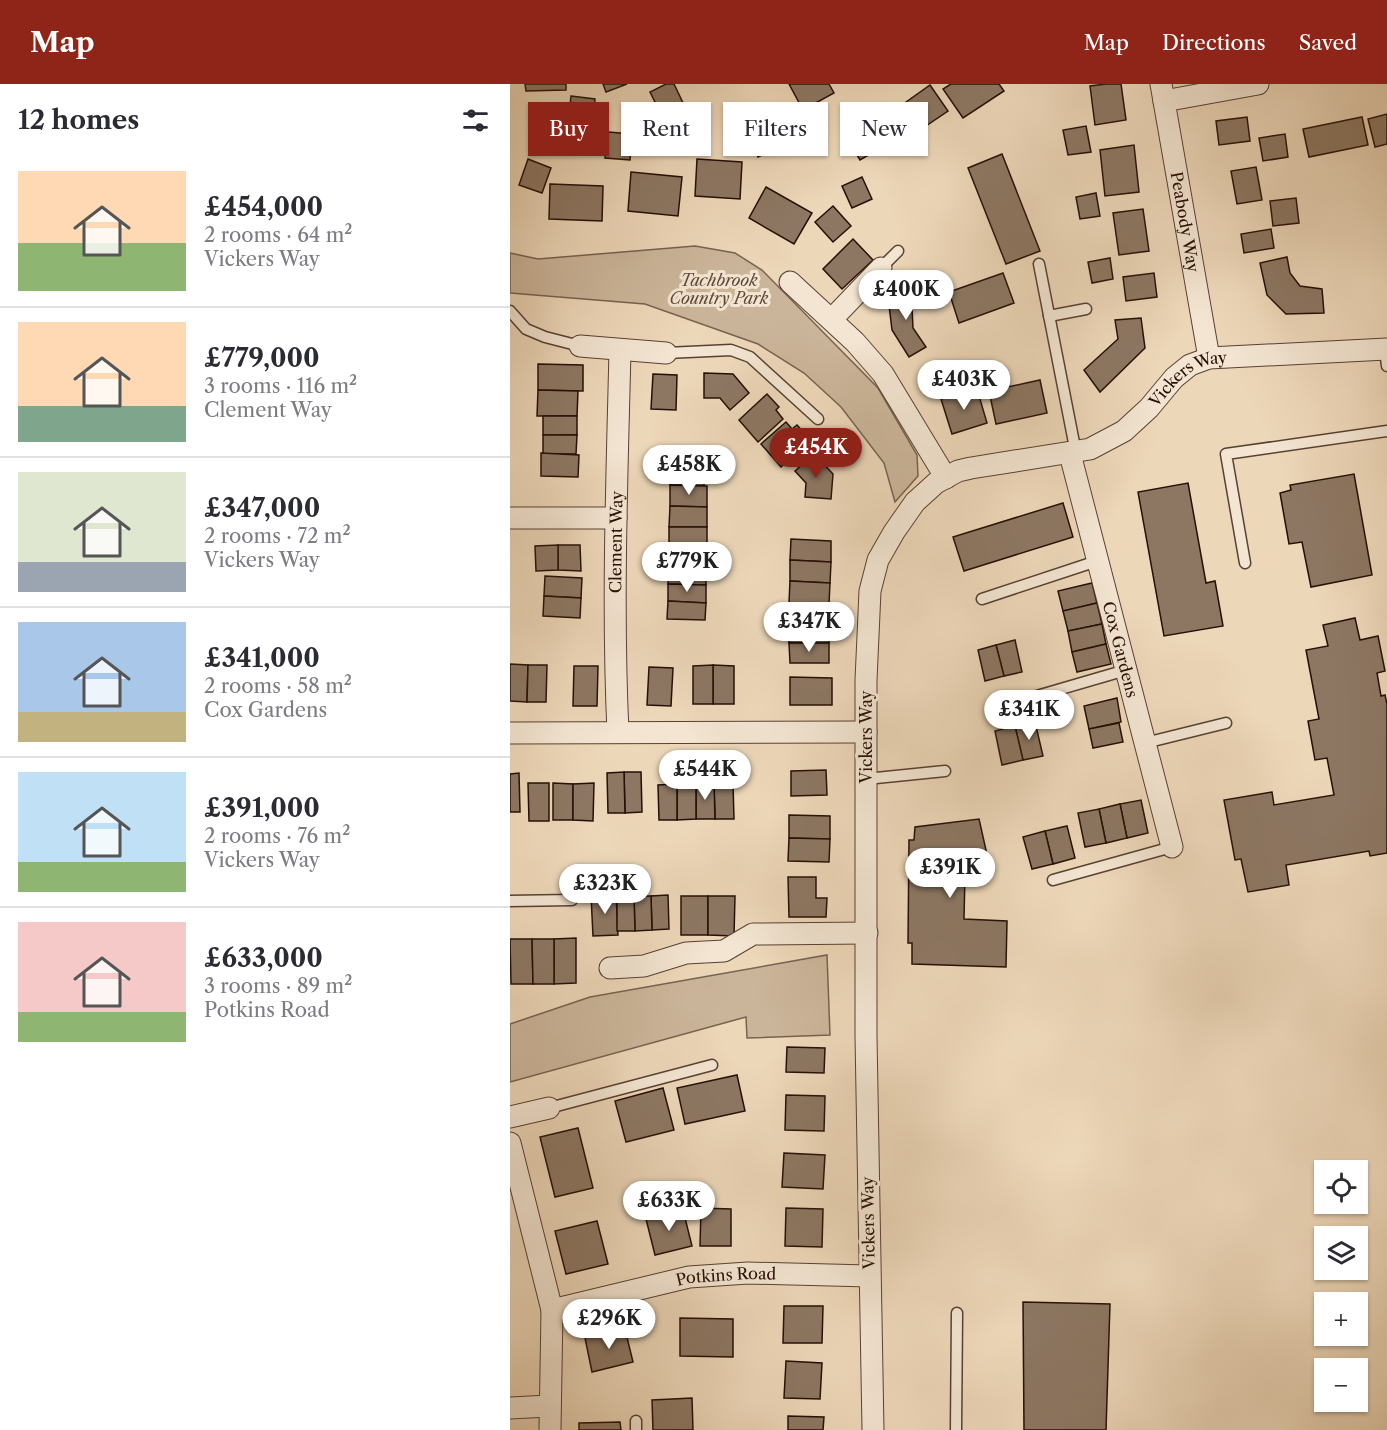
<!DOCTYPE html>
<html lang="en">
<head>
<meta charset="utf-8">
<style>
	:root { --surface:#fff; --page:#f2f2f3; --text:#2b2b33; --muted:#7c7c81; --line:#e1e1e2; --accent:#8f2418 }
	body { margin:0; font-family:"Libre Caslon Text",serif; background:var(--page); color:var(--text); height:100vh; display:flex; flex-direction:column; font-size:22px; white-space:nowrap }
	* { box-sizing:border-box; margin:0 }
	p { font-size:20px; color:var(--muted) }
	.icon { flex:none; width:33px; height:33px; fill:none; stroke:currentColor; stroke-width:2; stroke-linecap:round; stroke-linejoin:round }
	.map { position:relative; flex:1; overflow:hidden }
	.details { display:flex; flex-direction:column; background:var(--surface); width:510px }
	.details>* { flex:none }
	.guide { position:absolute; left:18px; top:18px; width:570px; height:54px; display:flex; gap:12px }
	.fabs { position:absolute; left:804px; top:1076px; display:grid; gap:12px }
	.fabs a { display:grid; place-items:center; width:54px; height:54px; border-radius:0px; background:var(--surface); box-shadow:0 2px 4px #0004; font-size:30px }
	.price { position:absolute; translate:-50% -51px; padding:0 14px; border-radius:21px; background:#fff; color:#222; font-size:20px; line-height:39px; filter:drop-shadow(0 2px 3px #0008) }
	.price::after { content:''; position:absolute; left:50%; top:36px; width:18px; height:14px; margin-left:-9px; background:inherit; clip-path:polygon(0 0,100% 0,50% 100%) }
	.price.active { background:var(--accent); color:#fff }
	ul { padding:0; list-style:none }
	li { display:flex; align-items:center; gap:18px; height:150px; padding:0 18px }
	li+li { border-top:2px solid var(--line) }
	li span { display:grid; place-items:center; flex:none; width:168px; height:120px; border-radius:0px; color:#555 }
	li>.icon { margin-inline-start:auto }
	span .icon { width:72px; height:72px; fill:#fffc; stroke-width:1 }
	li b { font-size:26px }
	h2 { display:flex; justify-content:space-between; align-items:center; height:72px; padding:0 18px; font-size:26px }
	.pill { padding:0 21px; border-radius:0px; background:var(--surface); box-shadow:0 2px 4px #0004; font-size:21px; line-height:54px }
	.pill.active { background:var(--accent); color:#fff }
	header { display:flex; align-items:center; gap:36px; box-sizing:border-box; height:84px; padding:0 30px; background:var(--accent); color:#fff }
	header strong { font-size:28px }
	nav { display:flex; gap:33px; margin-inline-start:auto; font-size:21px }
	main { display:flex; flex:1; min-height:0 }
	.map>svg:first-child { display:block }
	.green { fill:#cbb59a; stroke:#786250; stroke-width:1.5 }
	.building { fill:#8d7763; stroke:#260f05; stroke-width:1.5 }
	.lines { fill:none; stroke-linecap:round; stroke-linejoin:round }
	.lane-casing { stroke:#584132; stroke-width:13 }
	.street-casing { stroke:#584132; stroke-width:23 }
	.lane { stroke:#f3e5d2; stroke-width:10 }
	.street { stroke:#f3e5d2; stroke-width:21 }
	.labels { text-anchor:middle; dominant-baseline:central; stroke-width:6; stroke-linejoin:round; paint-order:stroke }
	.street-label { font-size:16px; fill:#260f05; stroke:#f3e5d2 }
	.park-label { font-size:16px; font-style:italic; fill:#604939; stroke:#f3e5d2 }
</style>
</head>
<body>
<header>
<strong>Map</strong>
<nav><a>Map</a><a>Directions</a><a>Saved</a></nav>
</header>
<main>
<section class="details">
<h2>12 homes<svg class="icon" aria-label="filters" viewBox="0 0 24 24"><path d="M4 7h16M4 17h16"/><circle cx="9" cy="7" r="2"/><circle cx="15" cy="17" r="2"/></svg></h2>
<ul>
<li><span style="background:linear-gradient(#ffd9b3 60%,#8fb573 0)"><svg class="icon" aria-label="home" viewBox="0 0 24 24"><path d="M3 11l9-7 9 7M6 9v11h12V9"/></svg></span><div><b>£454,000</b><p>2 rooms · 64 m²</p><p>Vickers Way</p></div></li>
<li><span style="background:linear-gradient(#ffd9b3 70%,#7fa58c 0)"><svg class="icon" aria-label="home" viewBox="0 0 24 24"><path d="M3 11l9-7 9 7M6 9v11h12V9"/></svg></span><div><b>£779,000</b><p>3 rooms · 116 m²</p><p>Clement Way</p></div></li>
<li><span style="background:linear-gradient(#dfe7d0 75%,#9aa5b1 0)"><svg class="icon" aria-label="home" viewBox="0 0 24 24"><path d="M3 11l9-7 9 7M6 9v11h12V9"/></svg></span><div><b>£347,000</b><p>2 rooms · 72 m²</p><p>Vickers Way</p></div></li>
<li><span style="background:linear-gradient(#a9c7e8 75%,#c2b280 0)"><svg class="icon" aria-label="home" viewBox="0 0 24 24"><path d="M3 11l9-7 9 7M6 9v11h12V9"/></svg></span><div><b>£341,000</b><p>2 rooms · 58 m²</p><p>Cox Gardens</p></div></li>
<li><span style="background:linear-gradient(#bfe0f5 75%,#8fb573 0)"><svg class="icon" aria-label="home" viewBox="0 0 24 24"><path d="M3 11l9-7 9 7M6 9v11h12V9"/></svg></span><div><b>£391,000</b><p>2 rooms · 76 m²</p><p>Vickers Way</p></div></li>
<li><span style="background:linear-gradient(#f6c9c9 75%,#8fb573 0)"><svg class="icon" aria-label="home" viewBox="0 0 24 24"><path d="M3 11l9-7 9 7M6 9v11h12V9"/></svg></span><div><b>£633,000</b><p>3 rooms · 89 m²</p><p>Potkins Road</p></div></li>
</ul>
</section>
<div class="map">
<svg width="877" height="1346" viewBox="0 0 877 1346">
	<rect width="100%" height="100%" fill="#edd7b9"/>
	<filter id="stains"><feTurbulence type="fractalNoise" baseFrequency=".00333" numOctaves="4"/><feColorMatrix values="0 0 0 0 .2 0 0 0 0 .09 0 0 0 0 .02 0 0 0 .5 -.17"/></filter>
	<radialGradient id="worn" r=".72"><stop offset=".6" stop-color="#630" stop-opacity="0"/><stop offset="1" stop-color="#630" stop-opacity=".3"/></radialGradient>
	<!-- green -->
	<g class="green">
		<path d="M 185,162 L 225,169 L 252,186 L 368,304 L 407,371 L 408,392 L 385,418 L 374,379 L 331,323 L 294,289 L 248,260 L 135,220 L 0,209 L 0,169 L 28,175 Z"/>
		<path d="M 317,871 L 320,951 L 237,954 L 236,933 L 0,998 L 0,940 L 80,913 Z"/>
	</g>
	<!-- building -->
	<g class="building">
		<path d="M 15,0 L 56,0 L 56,6 L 16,7 Z"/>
		<path d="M 93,0 L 117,0 L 96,8 Z"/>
		<path d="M 156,0 L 164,0 L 174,21 L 152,32 L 140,8 Z"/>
		<path d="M 279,0 L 319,0 L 324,9 L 293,26 Z"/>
		<path d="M 441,0 L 489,0 L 494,7 L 453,34 L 433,5 Z"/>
		<path d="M 596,0 L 611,0 L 616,36 L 585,41 L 580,2 Z"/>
		<path d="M 420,1 L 438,27 L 395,56 L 378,31 Z"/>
		<path d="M 61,12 L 85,15 L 83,41 L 58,39 Z"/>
		<path d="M 368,29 L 383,57 L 350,76 L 334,49 Z"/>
		<path d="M 877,30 L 877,60 L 865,63 L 858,35 Z"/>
		<path d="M 737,33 L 740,57 L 709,61 L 706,37 Z"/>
		<path d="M 852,33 L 858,61 L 799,73 L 793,45 Z"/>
		<path d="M 259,38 L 271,62 L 248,73 L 237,48 Z"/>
		<path d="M 576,42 L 581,68 L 558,71 L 553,46 Z"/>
		<path d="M 98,48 L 122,50 L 120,76 L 95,74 Z"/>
		<path d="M 775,50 L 778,73 L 753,77 L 749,54 Z"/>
		<path d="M 624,61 L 629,108 L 595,112 L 590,66 Z"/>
		<path d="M 492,70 L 530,167 L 496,180 L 458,84 Z"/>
		<path d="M 18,75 L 41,84 L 32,109 L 9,101 Z"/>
		<path d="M 187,75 L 232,78 L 230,115 L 185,112 Z"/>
		<path d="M 746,83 L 752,116 L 727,120 L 721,87 Z"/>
		<path d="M 121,88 L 172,93 L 168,132 L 118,127 Z"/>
		<path d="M 352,93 L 362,115 L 342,124 L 332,102 Z"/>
		<path d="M 40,100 L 93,102 L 92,137 L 39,135 Z"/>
		<path d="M 256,103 L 302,129 L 284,160 L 239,134 Z"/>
		<path d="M 586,109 L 590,132 L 570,135 L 566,113 Z"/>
		<path d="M 786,114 L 789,139 L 763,142 L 760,117 Z"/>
		<path d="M 323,122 L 341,142 L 323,158 L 305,138 Z"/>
		<path d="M 633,125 L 639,167 L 609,171 L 603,129 Z"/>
		<path d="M 761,145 L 764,164 L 734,169 L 731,150 Z"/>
		<path d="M 343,155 L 363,176 L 332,205 L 313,185 Z"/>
		<path d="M 777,173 L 780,189 L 790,202 L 812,205 L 814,229 L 776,230 L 757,211 L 750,179 Z"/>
		<path d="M 600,174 L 603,195 L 582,199 L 578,178 Z"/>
		<path d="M 493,189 L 504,219 L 449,239 L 439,208 Z"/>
		<path d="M 644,189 L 647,213 L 616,217 L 613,193 Z"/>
		<path d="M 402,200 L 413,213 L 402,224 L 403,244 L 416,263 L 399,273 L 382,246 L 379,221 Z"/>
		<path d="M 631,234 L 635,264 L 590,308 L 574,286 L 608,255 L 605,236 Z"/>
		<path d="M 28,280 L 73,281 L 73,307 L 28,306 Z"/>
		<path d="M 194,289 L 223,290 L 239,309 L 220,326 L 210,314 L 194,314 Z"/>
		<path d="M 143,290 L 167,291 L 166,326 L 141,325 Z"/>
		<path d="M 530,296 L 537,329 L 486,340 L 479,307 Z"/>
		<path d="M 467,305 L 477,339 L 442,350 L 431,315 Z"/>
		<path d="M 28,306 L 68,307 L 67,332 L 27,332 Z"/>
		<path d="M 257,310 L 269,323 L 266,326 L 273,335 L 248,358 L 229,336 Z"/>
		<rect x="33" y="332" width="34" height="19"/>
		<path d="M 276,338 L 282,345 L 287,341 L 298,353 L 293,357 L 296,360 L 271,383 L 251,360 Z"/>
		<path d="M 33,351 L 67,351 L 66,370 L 33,370 Z"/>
		<path d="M 160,368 L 194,369 L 194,385 L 160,385 Z"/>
		<path d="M 31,369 L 69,371 L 68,393 L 31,392 Z"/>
		<path d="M 304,370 L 323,390 L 321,415 L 295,413 L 296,399 L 285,387 Z"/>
		<path d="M 160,385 L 194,385 L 194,402 L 160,401 Z"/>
		<path d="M 844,390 L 862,491 L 801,503 L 792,458 L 779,460 L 770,409 L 781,406 L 780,401 Z"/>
		<path d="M 678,399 L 696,499 L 705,497 L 713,542 L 654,552 L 628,408 Z"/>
		<path d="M 160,401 L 197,402 L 197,423 L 160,422 Z"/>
		<path d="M 553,419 L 563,453 L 454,487 L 443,453 Z"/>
		<path d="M 160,422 L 197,423 L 197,443 L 159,443 Z"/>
		<rect x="159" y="443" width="38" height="21"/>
		<path d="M 281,455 L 321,457 L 321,478 L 280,476 Z"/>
		<path d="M 48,461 L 70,461 L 71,487 L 48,486 Z"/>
		<path d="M 48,461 L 48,486 L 26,487 L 25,462 Z"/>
		<path d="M 159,466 L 197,466 L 196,484 L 159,483 Z"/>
		<path d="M 280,476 L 321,478 L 320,499 L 280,497 Z"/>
		<path d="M 159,483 L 196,484 L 196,501 L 158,500 Z"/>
		<path d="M 35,492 L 72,494 L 71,514 L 34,512 Z"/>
		<path d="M 280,497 L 320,499 L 319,520 L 279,519 Z"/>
		<path d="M 582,499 L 587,519 L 553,527 L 548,507 Z"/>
		<path d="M 158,500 L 196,501 L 196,519 L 158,517 Z"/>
		<path d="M 34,512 L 71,514 L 70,534 L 33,532 Z"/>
		<path d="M 158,517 L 196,519 L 195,536 L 157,535 Z"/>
		<path d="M 587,519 L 592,540 L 558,547 L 553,527 Z"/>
		<path d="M 845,534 L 850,556 L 868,552 L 875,587 L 867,589 L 871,612 L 875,611 L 877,620 L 877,769 L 860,772 L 859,767 L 776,781 L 779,801 L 738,808 L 731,775 L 725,776 L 714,716 L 762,708 L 764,721 L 824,711 L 817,674 L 805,676 L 798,637 L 809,635 L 796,566 L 818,562 L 813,541 Z"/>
		<path d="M 318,538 L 319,559 L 279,559 L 279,539 Z"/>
		<path d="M 592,540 L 596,560 L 562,568 L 558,547 Z"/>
		<path d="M 505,556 L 512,588 L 494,592 L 486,561 Z"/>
		<path d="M 279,559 L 319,559 L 319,579 L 280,579 Z"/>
		<path d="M 596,560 L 601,580 L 567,588 L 562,568 Z"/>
		<path d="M 486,561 L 494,592 L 475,597 L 468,566 Z"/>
		<path d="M 0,580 L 18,581 L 17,618 L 0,617 Z"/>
		<path d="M 18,581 L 37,581 L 36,618 L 17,618 Z"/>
		<path d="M 203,581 L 224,582 L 224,620 L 203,620 Z"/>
		<path d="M 203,581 L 203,620 L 183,620 L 183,582 Z"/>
		<path d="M 64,582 L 88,582 L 87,622 L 63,622 Z"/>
		<path d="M 139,583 L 163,584 L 161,622 L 137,621 Z"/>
		<path d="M 280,593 L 322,594 L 322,621 L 280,621 Z"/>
		<path d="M 607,614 L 611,638 L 579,645 L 574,622 Z"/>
		<path d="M 525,638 L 533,672 L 513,676 L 505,642 Z"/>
		<path d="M 609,639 L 613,658 L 583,664 L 579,645 Z"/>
		<path d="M 505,642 L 513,676 L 492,681 L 485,647 Z"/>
		<path d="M 316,686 L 317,711 L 281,712 L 281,687 Z"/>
		<path d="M 114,688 L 131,688 L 132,728 L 115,729 Z"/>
		<path d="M 114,688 L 115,729 L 98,729 L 97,689 Z"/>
		<path d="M 9,689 L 10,728 L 0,728 L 0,690 Z"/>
		<path d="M 18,699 L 39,699 L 39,737 L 19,737 Z"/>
		<path d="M 43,699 L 63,700 L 63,736 L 43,736 Z"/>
		<path d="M 84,699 L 83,737 L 63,736 L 63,700 Z"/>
		<path d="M 204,699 L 223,699 L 224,735 L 205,735 Z"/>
		<path d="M 204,699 L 205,735 L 186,735 L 186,700 Z"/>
		<path d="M 167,700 L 186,700 L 186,735 L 167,736 Z"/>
		<path d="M 167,700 L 167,736 L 149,736 L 148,701 Z"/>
		<path d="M 631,716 L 638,749 L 617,754 L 610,720 Z"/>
		<path d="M 610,720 L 617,754 L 596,759 L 589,725 Z"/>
		<path d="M 589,725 L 596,759 L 575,763 L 568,729 Z"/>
		<path d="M 279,731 L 320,732 L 320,755 L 279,754 Z"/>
		<path d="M 469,735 L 480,784 L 455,790 L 454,835 L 497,837 L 496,883 L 402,880 L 402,859 L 398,859 L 399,756 L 404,756 L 405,743 Z"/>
		<path d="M 557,742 L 565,774 L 543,780 L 535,747 Z"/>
		<path d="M 535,747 L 543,780 L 522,785 L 513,753 Z"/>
		<path d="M 279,754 L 320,755 L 319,778 L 278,777 Z"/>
		<path d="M 278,793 L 306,793 L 306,814 L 317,814 L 316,833 L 279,833 Z"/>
		<path d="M 106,810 L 108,851 L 83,852 L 81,811 Z"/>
		<path d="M 158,811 L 159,845 L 142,846 L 141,812 Z"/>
		<path d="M 124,812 L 141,812 L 142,846 L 125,847 Z"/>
		<path d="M 124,812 L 125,847 L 107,847 L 107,813 Z"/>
		<rect x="171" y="812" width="27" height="39"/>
		<path d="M 198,812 L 225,812 L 224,852 L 198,851 Z"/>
		<path d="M 66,854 L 66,899 L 44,900 L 44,855 Z"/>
		<path d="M 0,855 L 22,855 L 23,900 L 1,900 Z"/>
		<path d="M 22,855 L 44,855 L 44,900 L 23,900 Z"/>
		<path d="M 277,963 L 315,964 L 314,989 L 276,988 Z"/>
		<path d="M 227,991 L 235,1027 L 175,1040 L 167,1004 Z"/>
		<path d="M 153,1004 L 164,1046 L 116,1058 L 105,1017 Z"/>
		<path d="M 276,1011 L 315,1012 L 314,1047 L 275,1046 Z"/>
		<path d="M 68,1044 L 83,1104 L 45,1113 L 30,1053 Z"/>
		<path d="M 274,1069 L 315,1071 L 313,1105 L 272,1103 Z"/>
		<path d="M 191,1124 L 221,1125 L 221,1162 L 190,1162 Z"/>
		<path d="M 276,1124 L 313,1125 L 312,1163 L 275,1162 Z"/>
		<path d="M 173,1126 L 182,1162 L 145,1171 L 136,1135 Z"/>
		<path d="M 87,1137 L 98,1180 L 56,1190 L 45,1147 Z"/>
		<path d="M 513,1218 L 600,1220 L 596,1346 L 514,1346 Z"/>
		<path d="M 274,1222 L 313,1222 L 312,1259 L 273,1259 Z"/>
		<path d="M 170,1234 L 223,1235 L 223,1273 L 170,1272 Z"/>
		<path d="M 115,1245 L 123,1278 L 82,1288 L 75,1254 Z"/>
		<path d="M 276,1277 L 312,1279 L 310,1315 L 274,1314 Z"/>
		<path d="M 182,1314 L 183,1346 L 143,1346 L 142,1316 Z"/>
		<path d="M 278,1332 L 314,1333 L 313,1346 L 278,1346 Z"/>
		<path d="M 110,1338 L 111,1346 L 69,1346 L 69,1339 Z"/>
	</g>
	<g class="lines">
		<defs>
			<g id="lane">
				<path d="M 529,180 L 566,369"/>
				<path d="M 371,184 L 388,167"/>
				<path d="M 0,227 L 16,245 L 35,253 L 70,262"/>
				<path d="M 539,232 L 576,225"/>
				<path d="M 875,265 L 877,282"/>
				<path d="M 156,269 L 221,266 L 240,273 L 308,335"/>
				<path d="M 735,479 L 716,370 L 877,347"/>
				<path d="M 472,515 L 587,477"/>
				<path d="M 496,621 L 616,586"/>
				<path d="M 635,659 L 716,639"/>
				<path d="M 356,695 L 435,687"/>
				<path d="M 543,796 L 662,763"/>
				<path d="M 0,817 L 62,816"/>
				<path d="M 39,1024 L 202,981"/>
				<path d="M 126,1346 L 126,1337"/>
				<path d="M 446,1346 L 447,1229"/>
			</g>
			<g id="street">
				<path id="s1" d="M 651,0 L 699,274"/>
				<path d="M 654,17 L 748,0"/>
				<path d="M 280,198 L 345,258 L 373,290 L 436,394"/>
				<path d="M 322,235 L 371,184"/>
				<path d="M 70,262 L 156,269"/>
				<path id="s2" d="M 560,370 L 662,763"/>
				<path d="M 0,434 L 106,434"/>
				<path id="s3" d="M 108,648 C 102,521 107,394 110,266"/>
				<path d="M 0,649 L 356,648"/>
				<path d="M 100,884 L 134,882 L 176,869 L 214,867 L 243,850 L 357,849"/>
				<path d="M 0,1033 L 39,1024"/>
				<path d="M 0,1059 L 42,1226 L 40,1346"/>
				<path id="s4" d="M 42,1226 L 179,1193 L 238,1189 L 359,1192"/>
				<path d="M 0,1324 L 39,1322"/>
				<path id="s5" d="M 363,1346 L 356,952 L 356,596 L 360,507 L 368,476 L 384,448 L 405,418 L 426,399 L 448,387 L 461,384 L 580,365 L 614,347 L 639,324 L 664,294 L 680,281 L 699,274 L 877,265"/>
			</g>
		</defs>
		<!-- lane casing -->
		<use href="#lane" class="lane-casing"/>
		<!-- street casing -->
		<use href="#street" class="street-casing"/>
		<!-- lane -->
		<use href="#lane" class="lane"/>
		<!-- street -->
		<use href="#street" class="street"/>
	</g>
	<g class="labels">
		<!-- street labels -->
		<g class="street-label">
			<text stroke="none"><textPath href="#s1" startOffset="140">Peabody Way</textPath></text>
			<text stroke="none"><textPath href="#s5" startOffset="1251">Vickers Way</textPath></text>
			<text stroke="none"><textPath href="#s3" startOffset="190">Clement Way</textPath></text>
			<text stroke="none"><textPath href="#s2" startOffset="202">Cox Gardens</textPath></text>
			<text transform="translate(356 653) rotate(-90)">Vickers Way</text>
			<text transform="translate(358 1139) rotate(-91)">Vickers Way</text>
			<text stroke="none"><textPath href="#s4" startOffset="178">Potkins Road</textPath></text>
		</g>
		<!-- park labels -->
		<g class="park-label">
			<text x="209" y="196">Tachbrook<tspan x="209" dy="18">Country Park</tspan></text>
		</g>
	</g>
	<rect width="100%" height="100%" filter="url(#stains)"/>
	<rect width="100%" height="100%" fill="url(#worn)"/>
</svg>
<div class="fabs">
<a><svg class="icon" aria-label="locate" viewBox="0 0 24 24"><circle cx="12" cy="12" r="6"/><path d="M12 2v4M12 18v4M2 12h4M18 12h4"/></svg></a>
<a><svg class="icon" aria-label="layers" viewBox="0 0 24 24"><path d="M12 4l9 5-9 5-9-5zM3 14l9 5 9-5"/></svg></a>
<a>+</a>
<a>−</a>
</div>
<b class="price" style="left:396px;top:237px">£400K</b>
<b class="price" style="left:454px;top:327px">£403K</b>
<b class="price active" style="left:306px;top:395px">£454K</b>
<b class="price" style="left:179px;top:412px">£458K</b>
<b class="price" style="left:177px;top:509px">£779K</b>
<b class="price" style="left:299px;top:569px">£347K</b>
<b class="price" style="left:519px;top:657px">£341K</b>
<b class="price" style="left:195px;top:717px">£544K</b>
<b class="price" style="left:440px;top:815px">£391K</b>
<b class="price" style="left:95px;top:831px">£323K</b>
<b class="price" style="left:159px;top:1148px">£633K</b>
<b class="price" style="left:99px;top:1266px">£296K</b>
<div class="guide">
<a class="pill active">Buy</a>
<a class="pill">Rent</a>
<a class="pill">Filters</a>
<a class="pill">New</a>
</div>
</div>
</main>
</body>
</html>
